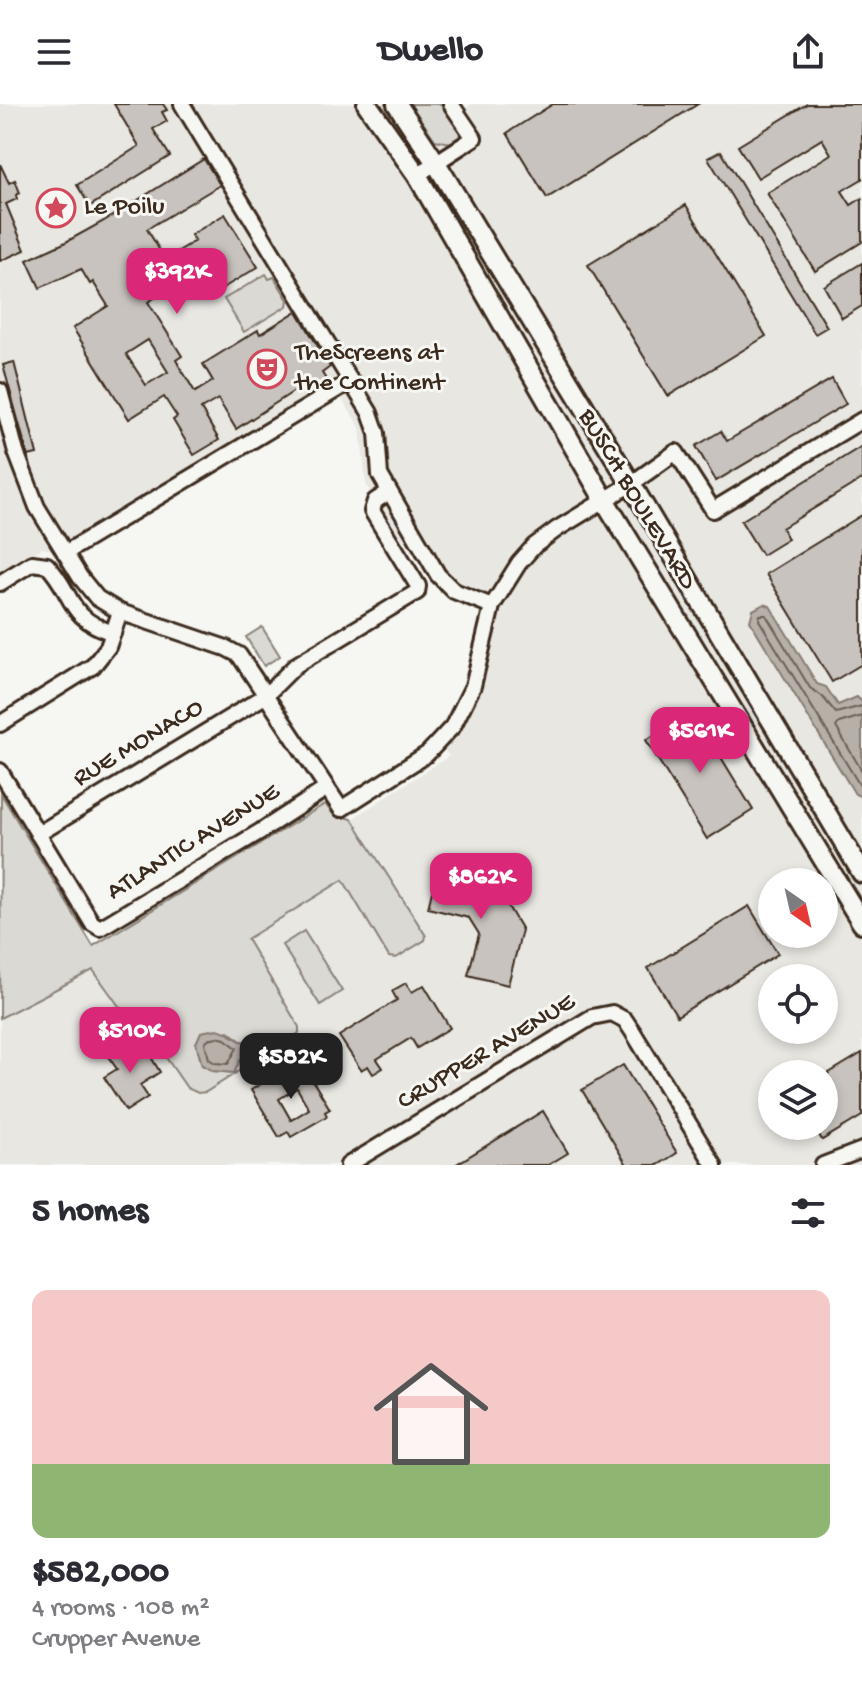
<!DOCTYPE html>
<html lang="en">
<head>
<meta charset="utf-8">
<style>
	:root { --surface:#fff; --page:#f2f2f3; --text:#2b2b33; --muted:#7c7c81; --accent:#db2777 }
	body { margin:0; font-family:"Gochi Hand",sans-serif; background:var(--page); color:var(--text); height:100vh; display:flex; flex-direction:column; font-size:30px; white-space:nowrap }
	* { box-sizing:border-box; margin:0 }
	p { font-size:26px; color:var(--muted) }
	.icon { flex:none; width:44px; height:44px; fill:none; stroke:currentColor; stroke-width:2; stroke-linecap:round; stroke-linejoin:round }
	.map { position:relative; height:1061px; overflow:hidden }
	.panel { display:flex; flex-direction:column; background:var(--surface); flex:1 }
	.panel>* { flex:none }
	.needle { width:52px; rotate:146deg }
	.fabs { position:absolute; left:758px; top:764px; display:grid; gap:16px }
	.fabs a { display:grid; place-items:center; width:80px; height:80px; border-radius:50%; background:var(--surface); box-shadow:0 4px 12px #0003; font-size:40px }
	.price { position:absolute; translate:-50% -68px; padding:0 18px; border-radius:16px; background:var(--accent); color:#fff; font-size:26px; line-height:52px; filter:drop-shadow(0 2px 4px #0008) }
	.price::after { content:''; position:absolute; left:50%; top:48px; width:24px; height:18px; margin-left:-12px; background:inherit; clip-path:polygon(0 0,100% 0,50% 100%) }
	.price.selected { background:#222; color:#fff }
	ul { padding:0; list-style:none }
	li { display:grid; align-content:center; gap:16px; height:424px; padding:0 32px }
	li span { display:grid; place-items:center; height:248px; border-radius:16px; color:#555 }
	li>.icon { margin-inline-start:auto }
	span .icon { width:144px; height:144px; fill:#fffc; stroke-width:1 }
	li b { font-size:34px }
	h2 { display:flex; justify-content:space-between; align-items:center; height:96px; padding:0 32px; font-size:34px }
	header { display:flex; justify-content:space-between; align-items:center; height:104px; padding:0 32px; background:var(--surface); font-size:36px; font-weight:700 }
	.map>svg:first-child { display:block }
	.built { fill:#e8e7e2; fill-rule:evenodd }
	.green { fill:#dad9d3; stroke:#8a8278; stroke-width:2; fill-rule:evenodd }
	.water { fill:#b6b0a9; stroke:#857a71; stroke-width:2 }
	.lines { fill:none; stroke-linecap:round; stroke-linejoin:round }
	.shore { stroke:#6c6056; stroke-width:2 }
	.building { fill:#c8c3be; stroke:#3b2a1e; stroke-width:2; fill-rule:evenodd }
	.minor-casing { stroke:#3b2a1e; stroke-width:20 }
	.major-casing { stroke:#3b2a1e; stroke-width:24 }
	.minor { stroke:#f6f6f2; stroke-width:14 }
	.major { stroke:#f6f6f2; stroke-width:18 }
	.labels { text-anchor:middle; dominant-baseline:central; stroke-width:6; stroke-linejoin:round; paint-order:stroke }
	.poi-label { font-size:26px; fill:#3b2a1e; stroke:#f6f6f2; text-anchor:start }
	.street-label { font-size:26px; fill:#3b2a1e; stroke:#f6f6f2 }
</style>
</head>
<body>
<header><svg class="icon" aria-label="menu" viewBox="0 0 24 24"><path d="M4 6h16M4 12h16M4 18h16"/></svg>Dwello<svg class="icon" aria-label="share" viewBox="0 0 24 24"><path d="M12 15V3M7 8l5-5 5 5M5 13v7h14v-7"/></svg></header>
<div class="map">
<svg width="862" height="1061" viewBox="0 0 862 1061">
	<rect width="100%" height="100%" fill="#f6f6f2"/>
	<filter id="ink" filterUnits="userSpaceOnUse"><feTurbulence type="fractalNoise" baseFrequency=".0125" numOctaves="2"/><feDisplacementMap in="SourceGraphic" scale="16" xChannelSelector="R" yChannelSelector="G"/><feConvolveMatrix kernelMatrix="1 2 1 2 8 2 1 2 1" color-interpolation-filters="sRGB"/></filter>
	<g filter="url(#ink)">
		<!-- built -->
		<path class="built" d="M 0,0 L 410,0 L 435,36 L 459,28 L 450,13 L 472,0 L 862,0 L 862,1061 L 0,1061 L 0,914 L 93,866 L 134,923 L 167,955 L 187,984 L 198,989 L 206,988 L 299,929 L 299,922 L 246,835 L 343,776 L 389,853 L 425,836 L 425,831 L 352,715 L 449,652 L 434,633 L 467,574 L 484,510 L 459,500 L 439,486 L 375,397 L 366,380 L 360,323 L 336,286 L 65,449 L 42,444 L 0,471 ZM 772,778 L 824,778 L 824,830 L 772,830 ZM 772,874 L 824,874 L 824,926 L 772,926 ZM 772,970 L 824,970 L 824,1022 L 772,1022 Z"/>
		<!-- green -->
		<g class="green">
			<path d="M 410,0 L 443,0 L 460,28 L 459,35 L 451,39 L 435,36 Z"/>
			<path d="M 266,170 L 269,175 L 274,173 L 288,196 L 287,202 L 244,228 L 224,195 Z"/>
			<path d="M 262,523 L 280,552 L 264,562 L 246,533 Z"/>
			<path d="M 1,690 L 93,842 L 325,700 L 333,710 L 352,715 L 426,832 L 425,836 L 396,854 L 389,853 L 343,776 L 247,835 L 299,923 L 299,929 L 206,988 L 198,989 L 187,984 L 167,955 L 134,923 L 93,866 L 0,914 ZM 228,927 L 241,937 L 258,938 L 259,949 L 240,956 L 234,969 L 213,967 L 202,961 L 196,939 Z"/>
			<path d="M 304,827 L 342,887 L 320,901 L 282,841 Z"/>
		</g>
		<!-- water -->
		<g class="water">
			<path d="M 764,500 L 770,502 L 817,580 L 826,583 L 838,601 L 857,593 L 862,598 L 862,693 L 855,690 L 750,517 L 753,506 Z"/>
			<path d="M 217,925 C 228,927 232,933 241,937 C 251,940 257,937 267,945 L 240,956 L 234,969 L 213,967 L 202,961 L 196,939 L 201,928 Z"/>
		</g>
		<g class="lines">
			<!-- shore -->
			<g class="shore">
				<path d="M 862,602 L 836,609 L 822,592 L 810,584 L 766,511 L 760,511 L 759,516 L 862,685"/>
				<path d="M 862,612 L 839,619 L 836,623 L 862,667"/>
				<path d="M 217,933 L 225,935 L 237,944 L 228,960 L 215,959 L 209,955 L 205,939 L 208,935 Z"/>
			</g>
		</g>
		<!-- building -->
		<g class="building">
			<path d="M 114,0 L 163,0 L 167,6 L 162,8 L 167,17 L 153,25 L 170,52 L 90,102 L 77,81 L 139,42 Z"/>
			<path d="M 553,0 L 698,0 L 547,94 L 507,29 Z"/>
			<path d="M 807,0 L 862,0 L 862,75 L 842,87 L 851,101 L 862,94 L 862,138 L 815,167 L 767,89 L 831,50 L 822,35 L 758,74 L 738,42 Z"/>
			<path d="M 721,47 L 827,223 L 815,230 L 708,54 Z"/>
			<path d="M 204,55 L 220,81 L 147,125 L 165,155 L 195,137 L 191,131 L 225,110 L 258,163 L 223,184 L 215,171 L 221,167 L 212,151 L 192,163 L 196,168 L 148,198 L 182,252 L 176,256 L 195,288 L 213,277 L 203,260 L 258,226 L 260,230 L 297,207 L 330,263 L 322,269 L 327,277 L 310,287 L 305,280 L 236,325 L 218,295 L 201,305 L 219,336 L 194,351 L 173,316 L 177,313 L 164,293 L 129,315 L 73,224 L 108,202 L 93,178 L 90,180 L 81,165 L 40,184 L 27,156 L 64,139 L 104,117 ZM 148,236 L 168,268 L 146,281 L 126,250 Z"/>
			<path d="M 0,60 L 9,79 L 15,76 L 20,89 L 16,91 L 17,95 L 6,100 L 25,146 L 0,157 Z"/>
			<path d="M 686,101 L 766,232 L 668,292 L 588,161 Z"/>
			<path d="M 862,159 L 862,202 L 842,214 L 824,182 Z"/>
			<path d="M 14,258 L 37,350 L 28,352 L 3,261 Z"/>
			<path d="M 832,275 L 846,300 L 716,377 L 696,342 L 721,327 L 727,337 Z"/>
			<path d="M 862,342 L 862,375 L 782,424 L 788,435 L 762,451 L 741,417 Z"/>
			<path d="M 862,411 L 862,560 L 832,578 L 766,470 Z"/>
			<path d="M 693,607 L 753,706 L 707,735 L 646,636 Z"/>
			<path d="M 438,763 L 493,777 L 522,826 L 508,881 L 468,871 L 479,830 L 469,814 L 428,804 Z"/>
			<path d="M 749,802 L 778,850 L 677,912 L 648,864 Z"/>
			<path d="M 406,879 L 412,888 L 424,881 L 450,924 L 417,944 L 411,934 L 377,955 L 383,964 L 373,970 L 368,962 L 361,966 L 339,932 L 397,896 L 392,887 Z"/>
			<path d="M 122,938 L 131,952 L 145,943 L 160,968 L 140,981 L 148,993 L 126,1007 L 104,973 L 117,965 L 105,948 Z"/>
			<path d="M 862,949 L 862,1012 L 822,1036 L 814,1022 L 824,1022 L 824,972 Z"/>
			<path d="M 296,959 L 299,964 L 303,961 L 330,1005 L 325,1008 L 327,1012 L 291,1033 L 288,1028 L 279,1033 L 251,986 ZM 297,984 L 309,1005 L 291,1016 L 279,995 Z"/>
			<path d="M 623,961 L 677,1049 L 658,1061 L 627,1061 L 582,986 Z"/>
			<path d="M 543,1007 L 568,1049 L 548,1061 L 455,1061 Z"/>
		</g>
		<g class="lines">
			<defs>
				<g id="minor">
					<path d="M 182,0 L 370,309 L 377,329 L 380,371 L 438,471 L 454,487 L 492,502"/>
					<path d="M 417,71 L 474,34 L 451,0"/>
					<path d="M 0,287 L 16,348 L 37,403 L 80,473 L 97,494 L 120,508 L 226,544 L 239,551 L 341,705 L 427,650 L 453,622 L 473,582 L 492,502 L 519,459 L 534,442 L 557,425 L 631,380 L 676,348 L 713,406 L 862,316"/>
					<path d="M 65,449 L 351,277"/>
					<path d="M 0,479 L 32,459 L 47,461 C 75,490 65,513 113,529"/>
					<path d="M 0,620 L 93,562 L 108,543 L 120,508"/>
					<path d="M 0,667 L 92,819 L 100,824 L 261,727 L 327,684"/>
					<path d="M 38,730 L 265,592 L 296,561 L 417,488 L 418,482 L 372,407 L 375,397 L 389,388"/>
					<path d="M 348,1061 L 592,913 L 612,909 L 625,916 L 633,928 L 714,1061"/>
					<path d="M 823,1061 L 862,1046"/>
				</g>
				<g id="major">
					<path d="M 367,0 L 417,71 L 605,397 L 862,819"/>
					<path d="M 397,0 L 436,59 L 631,380 L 862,769"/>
				</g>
			</defs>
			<!-- minor casing -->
			<use href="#minor" class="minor-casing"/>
			<!-- major casing -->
			<use href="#major" class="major-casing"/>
			<!-- minor -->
			<use href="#minor" class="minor"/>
			<!-- major -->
			<use href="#major" class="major"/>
		</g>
	</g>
	<!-- icons -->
	<defs>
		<symbol id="sight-ring" viewBox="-11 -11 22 22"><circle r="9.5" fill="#f6f6f2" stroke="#d1495b" stroke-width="1.5"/><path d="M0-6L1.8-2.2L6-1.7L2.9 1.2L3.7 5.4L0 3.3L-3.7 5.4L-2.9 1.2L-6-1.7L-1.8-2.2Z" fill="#d1495b"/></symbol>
		<symbol id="theatre-ring" viewBox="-11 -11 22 22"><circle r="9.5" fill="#f6f6f2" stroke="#d1495b" stroke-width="1.5"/><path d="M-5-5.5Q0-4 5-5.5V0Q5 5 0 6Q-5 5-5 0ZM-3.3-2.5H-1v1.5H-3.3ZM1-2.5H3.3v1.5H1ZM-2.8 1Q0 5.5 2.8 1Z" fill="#d1495b"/></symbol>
	</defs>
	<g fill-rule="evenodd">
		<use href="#sight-ring" x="34" y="82" width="44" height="44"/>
		<use href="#theatre-ring" x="245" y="243" width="44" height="44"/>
	</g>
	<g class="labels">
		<!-- poi labels -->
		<g class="poi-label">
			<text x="84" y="104">Le Poilu</text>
			<text x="295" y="250">TheScreens at<tspan x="295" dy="30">the Continent</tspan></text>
		</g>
		<!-- street labels -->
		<g class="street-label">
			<text transform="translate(636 396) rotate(59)">BUSCH BOULEVARD</text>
			<text transform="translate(139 640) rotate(-31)">RUE MONACO</text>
			<text transform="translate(194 739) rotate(-32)">ATLANTIC AVENUE</text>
			<text transform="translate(487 949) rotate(-31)">CRUPPER AVENUE</text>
		</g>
	</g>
</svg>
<div class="fabs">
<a><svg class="needle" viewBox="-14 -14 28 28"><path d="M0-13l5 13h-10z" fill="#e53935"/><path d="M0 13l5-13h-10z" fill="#7c7c81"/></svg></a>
<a><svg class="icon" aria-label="locate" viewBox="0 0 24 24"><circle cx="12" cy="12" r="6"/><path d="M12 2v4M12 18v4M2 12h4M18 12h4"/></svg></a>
<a><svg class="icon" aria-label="layers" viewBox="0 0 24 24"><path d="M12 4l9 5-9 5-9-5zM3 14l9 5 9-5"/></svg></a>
</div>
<b class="price" style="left:177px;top:212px">$392K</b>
<b class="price" style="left:700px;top:671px">$561K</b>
<b class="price" style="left:481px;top:817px">$862K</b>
<b class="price" style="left:130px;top:971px">$510K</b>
<b class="price selected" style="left:291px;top:997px">$582K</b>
</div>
<section class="panel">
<h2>5 homes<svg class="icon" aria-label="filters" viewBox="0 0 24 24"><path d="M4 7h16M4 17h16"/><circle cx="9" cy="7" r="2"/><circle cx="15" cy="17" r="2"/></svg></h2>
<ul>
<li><span style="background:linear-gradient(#f6c9c9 70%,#8fb573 0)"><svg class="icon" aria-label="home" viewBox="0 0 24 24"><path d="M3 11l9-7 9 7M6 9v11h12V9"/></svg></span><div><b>$582,000</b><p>4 rooms · 108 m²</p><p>Crupper Avenue</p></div></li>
</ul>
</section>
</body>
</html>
